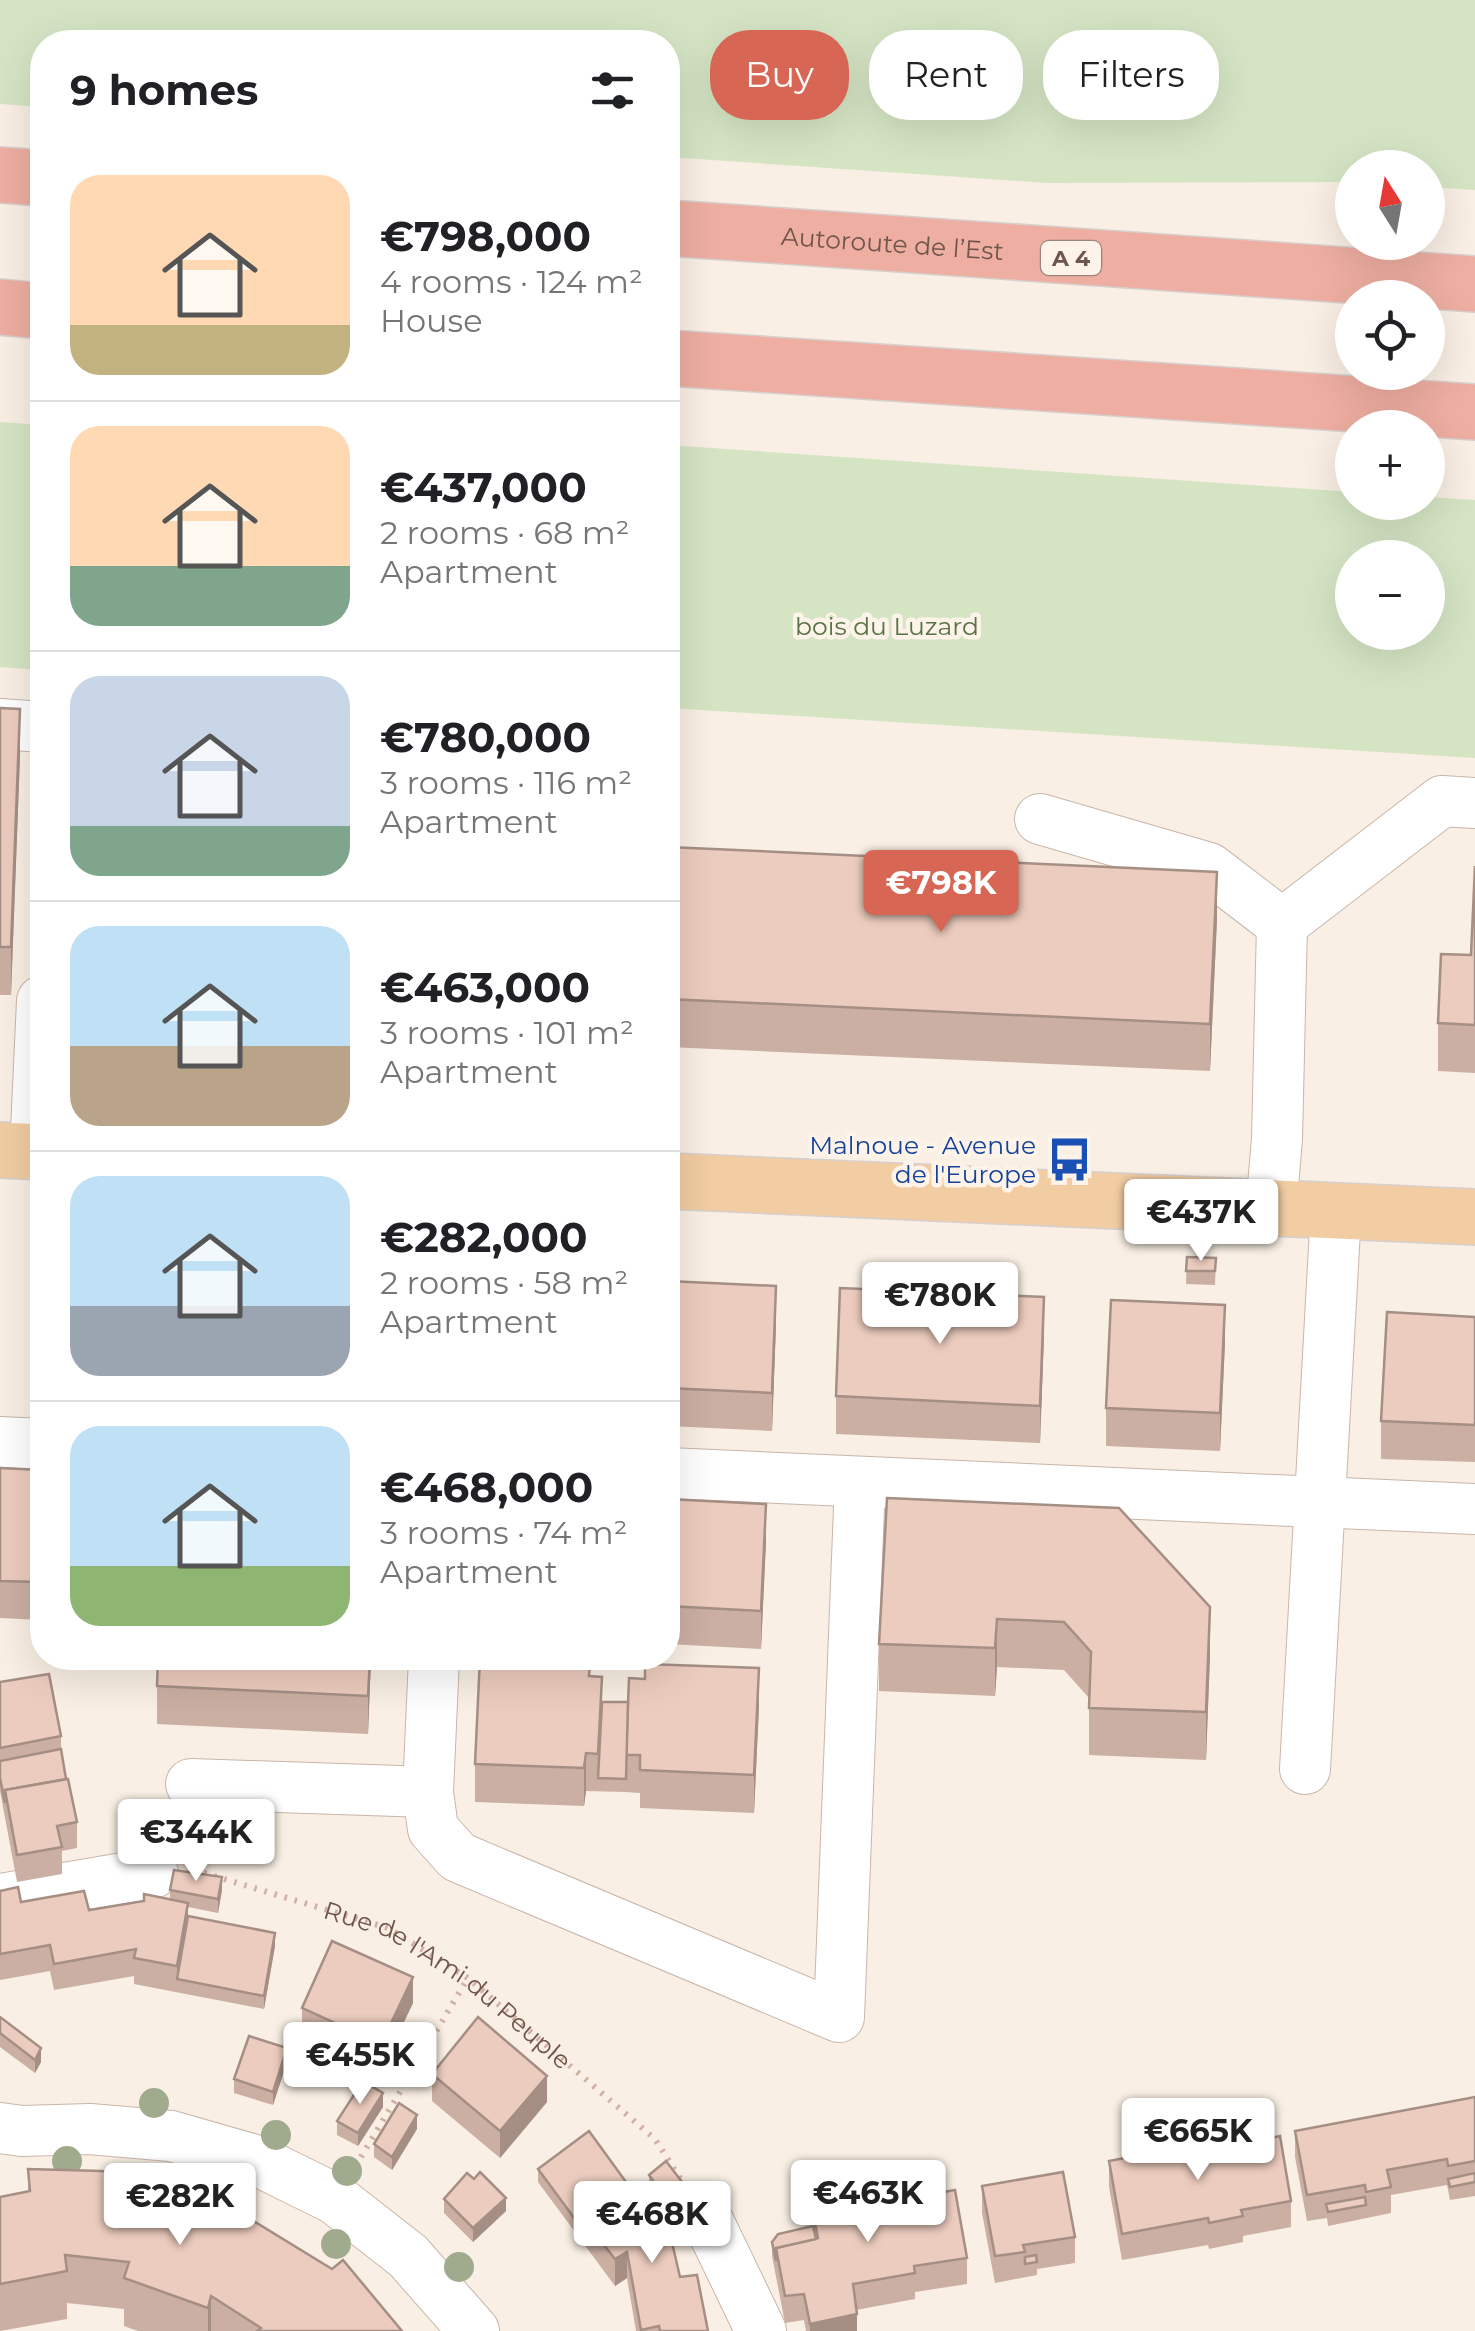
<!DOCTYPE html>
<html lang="en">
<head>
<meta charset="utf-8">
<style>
	:root { --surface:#fff; --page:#f2f2f2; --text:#202124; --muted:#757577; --line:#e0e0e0; --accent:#d76655 }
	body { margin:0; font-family:Montserrat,sans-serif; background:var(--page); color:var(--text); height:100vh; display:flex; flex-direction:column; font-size:38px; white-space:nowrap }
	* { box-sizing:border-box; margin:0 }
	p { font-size:32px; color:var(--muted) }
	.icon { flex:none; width:55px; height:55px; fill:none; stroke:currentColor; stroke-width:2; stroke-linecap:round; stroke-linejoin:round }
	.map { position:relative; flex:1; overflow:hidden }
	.side { position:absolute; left:30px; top:30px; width:650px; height:1640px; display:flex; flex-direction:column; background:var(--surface); border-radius:40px; box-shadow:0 10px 40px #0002 }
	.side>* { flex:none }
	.hud { position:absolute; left:710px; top:30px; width:615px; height:90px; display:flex; gap:20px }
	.needle { width:65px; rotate:349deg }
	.buttons { position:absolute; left:1335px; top:150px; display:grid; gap:20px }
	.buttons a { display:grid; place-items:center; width:110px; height:110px; border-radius:50%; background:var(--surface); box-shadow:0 10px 40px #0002; font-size:50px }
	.price { position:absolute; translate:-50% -85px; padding:0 22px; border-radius:10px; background:#fff; color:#222; font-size:32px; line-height:65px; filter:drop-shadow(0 2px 5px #0008) }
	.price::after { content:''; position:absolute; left:50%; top:60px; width:30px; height:22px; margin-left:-15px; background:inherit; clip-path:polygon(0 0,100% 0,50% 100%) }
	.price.active { background:var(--accent); color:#fff }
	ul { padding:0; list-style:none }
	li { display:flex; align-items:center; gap:30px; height:250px; padding:0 40px }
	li+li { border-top:2px solid var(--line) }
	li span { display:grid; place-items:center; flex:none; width:280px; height:200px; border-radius:30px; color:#555 }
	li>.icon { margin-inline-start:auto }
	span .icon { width:120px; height:120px; fill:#fffc; stroke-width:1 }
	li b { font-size:42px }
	h2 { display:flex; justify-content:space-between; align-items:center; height:120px; padding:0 40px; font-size:42px }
	.chip { padding:0 35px; border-radius:40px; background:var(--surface); box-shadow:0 10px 40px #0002; font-size:35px; line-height:90px }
	.chip.active { background:var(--accent); color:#fff }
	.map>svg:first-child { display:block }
	.green { fill:#d5e5c4; fill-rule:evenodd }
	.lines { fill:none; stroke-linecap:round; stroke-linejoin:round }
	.minor-casing { stroke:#c9b6ab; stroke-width:52 }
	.major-casing { stroke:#d7cfcd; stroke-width:58 }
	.highway-casing { stroke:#d7cfcd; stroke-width:58 }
	.path { stroke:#d0b0a2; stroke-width:6; stroke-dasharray:2.5 8; stroke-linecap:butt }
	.minor { stroke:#fff; stroke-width:50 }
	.major { stroke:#f2cda3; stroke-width:55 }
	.highway { stroke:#eeaea1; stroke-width:55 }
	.tree { fill:#a0ab8d }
	.wall { fill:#cbafa3 }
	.shaded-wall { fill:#a58f85 }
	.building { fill:#ecccbe; stroke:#a58f85; stroke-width:2.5 }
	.labels { text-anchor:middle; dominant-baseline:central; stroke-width:9; stroke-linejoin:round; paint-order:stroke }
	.shield { fill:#fdf3e9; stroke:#9a847b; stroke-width:2.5 }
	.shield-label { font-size:22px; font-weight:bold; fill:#6f554c }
	.street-label { font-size:25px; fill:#6f554c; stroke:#fdf3e9 }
	.park-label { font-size:25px; fill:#587446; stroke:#fdf3e9 }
	.transit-label { font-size:25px; fill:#164399; stroke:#fdf3e9; text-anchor:end }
</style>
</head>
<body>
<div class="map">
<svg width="1475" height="2331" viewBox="0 0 1475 2331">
	<rect width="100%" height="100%" fill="#f9efe4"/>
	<!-- green -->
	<g class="green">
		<path d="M 0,0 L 1475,0 L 1475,190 L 1428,187 L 1428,168 L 1352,168 L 1352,182 L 1047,183 L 668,157 L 668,42 L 42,42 L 42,107 L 0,104 Z"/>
		<path d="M 0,422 L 42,425 L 42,670 L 0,667 Z"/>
		<path d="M 668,445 L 1352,492 L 1352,502 L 1428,502 L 1428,497 L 1475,500 L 1475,758 L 668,708 ZM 1352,558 L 1428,558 L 1428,632 L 1352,632 Z"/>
	</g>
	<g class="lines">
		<defs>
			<g id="minor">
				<path d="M 0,724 L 42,727"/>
				<path d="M 1040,819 L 1209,868 L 1282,924"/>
				<path d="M 35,1152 L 42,1001"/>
				<path d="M 1271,1209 L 1277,1139 L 1282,924 L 1442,801 L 1475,803"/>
				<path d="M 0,1442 L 42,1444"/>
				<path d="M 668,1473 L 1475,1509"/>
				<path d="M 434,1658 L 428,1792 L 433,1829 L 458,1857 L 839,2017 L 860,1482"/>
				<path d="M 1305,1769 L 1336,1211"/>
				<path d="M 191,1784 L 428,1792"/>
				<path d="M 0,1899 L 153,1873"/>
				<path d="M 0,2128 L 22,2131 L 90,2129 L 171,2136 L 258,2161 L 335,2199 L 408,2256 L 474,2331"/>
				<path d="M 709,2223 L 761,2331"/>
			</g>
			<g id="major">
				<path d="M 0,1150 L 42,1152"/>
				<path d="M 668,1181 L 1475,1217"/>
			</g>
			<g id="highway">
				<path d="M 0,175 L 42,178"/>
				<path id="s2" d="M 668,228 L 1475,284"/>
				<path d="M 0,307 L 42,311"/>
				<path d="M 668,358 L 1475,412"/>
			</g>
		</defs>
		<!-- minor casing -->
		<use href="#minor" class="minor-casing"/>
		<!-- major casing -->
		<use href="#major" class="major-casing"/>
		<!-- highway casing -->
		<use href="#highway" class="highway-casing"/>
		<!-- path -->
		<g class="path">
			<path id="s1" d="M 204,1873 L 388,1928 L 468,1978 L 655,2139 L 681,2180"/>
			<path d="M 361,2157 L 468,1978"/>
		</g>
		<!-- minor -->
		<use href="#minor" class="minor"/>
		<!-- major -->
		<use href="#major" class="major"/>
		<!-- highway -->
		<use href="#highway" class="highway"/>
	</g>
	<!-- trees -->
	<g class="tree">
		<circle cx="154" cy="2103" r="15"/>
		<circle cx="276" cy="2135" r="15"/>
		<circle cx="67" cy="2161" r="15"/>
		<circle cx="347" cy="2171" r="15"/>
		<circle cx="336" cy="2244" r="15"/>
		<circle cx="459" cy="2267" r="15"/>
	</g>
	<!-- wall -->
	<g class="wall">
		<path d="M 0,708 L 20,756 L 11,995 L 0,995 Z"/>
		<path d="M 668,847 L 1217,919 L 1210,1071 L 668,1047 Z"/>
		<path d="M 1475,866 L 1475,1073 L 1438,1071 L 1438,1023 L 1471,955 Z"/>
		<path d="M 1187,1257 L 1216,1258 L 1215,1285 L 1186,1284 Z"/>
		<path d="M 668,1281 L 776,1324 L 772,1431 L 668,1426 Z"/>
		<path d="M 1475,1317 L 1475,1462 L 1381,1459 L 1381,1421 Z"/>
		<path d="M 1044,1335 L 1040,1443 L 836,1434 L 836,1396 Z"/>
		<path d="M 1225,1342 L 1220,1451 L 1106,1446 L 1106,1408 Z"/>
		<path d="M 0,1468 L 42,1470 L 42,1620 L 0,1618 Z"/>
		<path d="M 887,1498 L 1210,1655 L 1206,1760 L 1089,1755 L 1089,1698 L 1064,1670 L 997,1667 L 995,1696 L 879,1691 L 879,1644 Z"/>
		<path d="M 668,1499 L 766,1541 L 761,1649 L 668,1644 Z"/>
		<path d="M 371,1658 L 368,1734 L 157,1724 L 157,1686 Z"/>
		<path d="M 590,1676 L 602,1702 L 759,1706 L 754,1813 L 640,1808 L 640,1793 L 626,1792 L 586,1791 L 584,1806 L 475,1802 L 475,1764 Z"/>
		<path d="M 0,1682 L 61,1736 L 61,1749 L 66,1779 L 77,1822 L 77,1848 L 62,1851 L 62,1874 L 17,1882 L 0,1791 Z"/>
		<path d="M 170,1890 L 222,1890 L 218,1913 L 188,1907 L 188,1916 L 275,1946 L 264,2009 L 134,1984 L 134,1976 L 54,1990 L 50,1971 L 0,1980 L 0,1891 L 21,1902 L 89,1910 L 170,1899 Z"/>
		<path d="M 413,2003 L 381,2070 L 302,2034 L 302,2008 Z"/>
		<path d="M 0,2017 L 41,2062 L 35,2073 L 0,2047 Z"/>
		<path d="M 287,2062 L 273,2105 L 234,2093 L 234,2079 Z"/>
		<path d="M 432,2074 L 547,2102 L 500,2158 L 432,2101 Z"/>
		<path d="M 1475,2097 L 1475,2196 L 1450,2200 L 1447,2185 L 1391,2195 L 1391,2213 L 1328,2226 L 1327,2218 L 1307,2221 L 1295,2157 L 1295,2131 Z"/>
		<path d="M 383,2107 L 358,2146 L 337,2135 L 337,2121 Z"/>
		<path d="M 417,2129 L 392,2170 L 374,2157 L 374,2144 Z"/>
		<path d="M 1231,2147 L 1291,2201 L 1291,2227 L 1243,2236 L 1243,2242 L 1209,2249 L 1208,2245 L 1122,2260 L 1109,2187 L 1109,2161 Z"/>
		<path d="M 28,2169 L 248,2218 L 402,2331 L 138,2331 L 124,2326 L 124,2309 L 67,2303 L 67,2319 L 0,2331 L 0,2197 L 28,2191 Z"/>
		<path d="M 538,2169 L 680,2277 L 708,2331 L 636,2331 L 627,2278 L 615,2286 L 538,2182 Z"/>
		<path d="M 649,2175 L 689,2205 L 671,2219 L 649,2188 Z"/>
		<path d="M 843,2176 L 877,2204 L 967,2258 L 967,2284 L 915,2292 L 915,2299 L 856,2310 L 857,2331 L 806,2331 L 804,2320 L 785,2323 L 772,2256 L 772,2242 L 812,2226 L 812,2208 L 843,2201 Z"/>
		<path d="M 982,2186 L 1075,2237 L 1075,2263 L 1037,2269 L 1037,2275 L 995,2283 L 982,2213 Z"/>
		<path d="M 444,2199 L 506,2211 L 473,2242 L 444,2213 Z"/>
	</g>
	<!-- shaded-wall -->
	<g class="shaded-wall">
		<path d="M 20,709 L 20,756 L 11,995 L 11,947 Z"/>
		<path d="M 1217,872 L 1217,919 L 1210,1071 L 1210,1024 Z"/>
		<path d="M 776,1286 L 776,1324 L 772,1431 L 772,1393 Z"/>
		<path d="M 1044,1297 L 1044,1335 L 1040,1443 L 1040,1406 Z"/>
		<path d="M 1225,1305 L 1225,1342 L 1220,1451 L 1220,1413 Z"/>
		<path d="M 766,1504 L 766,1541 L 761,1649 L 761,1611 Z"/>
		<path d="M 1210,1607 L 1210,1655 L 1206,1760 L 1206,1712 Z"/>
		<path d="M 997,1619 L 997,1667 L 995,1696 L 995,1648 Z"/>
		<path d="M 370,1658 L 371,1658 L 368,1734 L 368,1696 Z"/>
		<path d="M 759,1668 L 759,1706 L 754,1813 L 754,1775 Z"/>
		<path d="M 586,1753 L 586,1791 L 584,1806 L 584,1768 Z"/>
		<path d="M 222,1877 L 222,1890 L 218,1913 L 218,1899 Z"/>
		<path d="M 188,1903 L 188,1930 L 177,1979 L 177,1992 L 177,1966 Z"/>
		<path d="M 275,1933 L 275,1946 L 264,2009 L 264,1996 Z"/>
		<path d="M 413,1977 L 413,2003 L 381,2070 L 381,2044 Z"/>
		<path d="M 41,2048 L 41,2062 L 35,2073 L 35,2060 Z"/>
		<path d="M 287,2048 L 287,2062 L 273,2105 L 273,2092 Z"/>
		<path d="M 547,2076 L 547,2102 L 500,2158 L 500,2131 Z"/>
		<path d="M 383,2093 L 383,2107 L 358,2146 L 358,2133 Z"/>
		<path d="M 417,2115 L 417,2129 L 392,2170 L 392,2157 Z"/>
		<path d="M 689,2191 L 689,2205 L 671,2219 L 671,2205 Z"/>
		<path d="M 248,2196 L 248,2244 L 242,2214 Z"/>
		<path d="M 506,2198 L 506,2211 L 473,2242 L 473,2228 Z"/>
		<path d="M 627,2252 L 627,2278 L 615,2286 L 615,2259 Z"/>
		<path d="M 211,2296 L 211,2331 L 208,2331 L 208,2308 Z"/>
		<path d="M 857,2314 L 857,2331 L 810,2331 L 810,2324 Z"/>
	</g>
	<!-- building -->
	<g class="building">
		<path d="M 0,708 L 20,709 L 11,947 L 0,947 Z"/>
		<path d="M 668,847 L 1217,872 L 1210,1024 L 668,999 Z"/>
		<path d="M 1475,866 L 1475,1025 L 1438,1023 L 1441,954 L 1471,955 Z"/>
		<path d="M 1187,1257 L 1216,1258 L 1215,1271 L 1186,1271 Z"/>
		<path d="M 668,1281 L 776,1286 L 772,1393 L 668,1388 Z"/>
		<path d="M 840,1288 L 1044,1297 L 1040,1406 L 836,1396 Z"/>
		<path d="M 1111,1300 L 1225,1305 L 1220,1413 L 1106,1408 Z"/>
		<path d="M 1387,1312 L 1475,1317 L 1475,1425 L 1381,1421 Z"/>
		<path d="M 0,1468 L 42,1470 L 42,1582 L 0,1581 Z"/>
		<path d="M 887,1498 L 1119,1508 L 1210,1607 L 1206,1712 L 1089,1708 L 1091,1652 L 1064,1622 L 997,1619 L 995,1648 L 879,1644 Z"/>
		<path d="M 668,1499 L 766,1504 L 761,1611 L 668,1606 Z"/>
		<path d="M 158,1658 L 370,1658 L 368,1696 L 157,1686 Z"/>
		<path d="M 480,1658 L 590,1662 L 589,1676 L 602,1677 L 598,1754 L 586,1753 L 584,1768 L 475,1764 Z"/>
		<path d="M 645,1664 L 759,1668 L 754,1775 L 640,1770 L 640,1755 L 626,1755 L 629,1678 L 645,1679 Z"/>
		<path d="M 49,1674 L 61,1736 L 0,1748 L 0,1682 Z"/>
		<path d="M 602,1702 L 628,1702 L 626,1779 L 598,1778 Z"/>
		<path d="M 61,1749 L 66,1779 L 5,1790 L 5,1803 L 0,1778 L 0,1761 Z"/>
		<path d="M 68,1779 L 77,1822 L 57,1826 L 62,1847 L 17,1855 L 5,1790 Z"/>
		<path d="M 174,1870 L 222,1877 L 218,1899 L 170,1890 Z"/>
		<path d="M 18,1887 L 21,1902 L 84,1891 L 89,1910 L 144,1901 L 144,1894 L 188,1903 L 177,1966 L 134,1958 L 136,1949 L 54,1964 L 50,1945 L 0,1954 L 0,1891 Z"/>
		<path d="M 188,1916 L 275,1933 L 264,1996 L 177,1979 Z"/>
		<path d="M 332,1941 L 413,1977 L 381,2044 L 302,2008 Z"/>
		<path d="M 0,2017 L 41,2048 L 35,2060 L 0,2033 Z"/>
		<path d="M 478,2017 L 547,2076 L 500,2131 L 432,2074 Z"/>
		<path d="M 249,2036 L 287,2048 L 273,2092 L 234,2079 Z"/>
		<path d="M 363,2081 L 383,2093 L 358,2133 L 337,2121 Z"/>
		<path d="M 1475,2097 L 1475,2161 L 1448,2166 L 1447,2159 L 1387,2170 L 1391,2187 L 1366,2192 L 1365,2185 L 1307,2195 L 1295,2131 Z"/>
		<path d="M 399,2103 L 417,2115 L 392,2157 L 374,2144 Z"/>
		<path d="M 589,2131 L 634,2193 L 589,2226 L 589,2238 L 538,2169 Z"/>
		<path d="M 1280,2136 L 1291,2201 L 1241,2210 L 1243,2216 L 1209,2223 L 1208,2218 L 1122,2234 L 1109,2161 L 1229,2138 L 1231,2147 Z"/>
		<path d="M 666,2161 L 689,2191 L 671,2205 L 649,2175 Z"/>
		<path d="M 161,2167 L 248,2196 L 242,2214 L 332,2269 L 343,2260 L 402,2331 L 257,2331 L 261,2328 L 211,2296 L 208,2308 L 124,2278 L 129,2262 L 65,2255 L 67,2271 L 0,2284 L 0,2197 L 30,2191 L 28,2169 L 101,2171 L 157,2179 Z"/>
		<path d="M 871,2171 L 877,2204 L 955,2190 L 967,2258 L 914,2266 L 915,2273 L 853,2284 L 857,2314 L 810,2324 L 804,2294 L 785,2296 L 776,2248 L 818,2238 L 812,2208 L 847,2200 L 843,2176 Z"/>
		<path d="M 480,2172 L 506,2198 L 473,2228 L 444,2199 L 467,2173 L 474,2179 Z"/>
		<path d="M 1063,2172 L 1075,2237 L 1023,2245 L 1025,2252 L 995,2256 L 982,2186 Z"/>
		<path d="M 1475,2173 L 1475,2182 L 1450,2187 L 1448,2179 Z"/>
		<path d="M 640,2188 L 668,2225 L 680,2277 L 697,2275 L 708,2331 L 660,2331 L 659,2326 L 641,2330 L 627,2252 L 615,2259 L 589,2226 Z"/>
		<path d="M 1365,2197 L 1366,2205 L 1328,2212 L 1326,2204 Z"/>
		<path d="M 813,2226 L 816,2239 L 776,2248 L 776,2261 L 772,2242 L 778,2234 Z"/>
		<path d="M 1036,2255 L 1037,2262 L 1025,2264 L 1025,2257 Z"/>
	</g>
	<!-- icons -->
	<defs>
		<symbol id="bus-bare" viewBox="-9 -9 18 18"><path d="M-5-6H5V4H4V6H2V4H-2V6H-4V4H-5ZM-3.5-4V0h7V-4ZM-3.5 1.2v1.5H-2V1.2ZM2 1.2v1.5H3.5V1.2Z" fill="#1a4fb4" stroke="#fdf3e9" stroke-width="2.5" paint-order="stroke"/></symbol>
	</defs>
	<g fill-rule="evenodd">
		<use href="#bus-bare" x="1038" y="1128" width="63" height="63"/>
	</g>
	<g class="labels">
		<!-- shield labels -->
		<rect class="shield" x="1041" y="241" width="60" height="34" rx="8"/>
		<g class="shield-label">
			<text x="1071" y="258">A 4</text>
		</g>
		<!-- street labels -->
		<g class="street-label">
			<text stroke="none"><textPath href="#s2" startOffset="225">Autoroute de l’Est</textPath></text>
			<text stroke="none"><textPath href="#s1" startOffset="272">Rue de l'Ami du Peuple</textPath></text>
		</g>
		<!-- park labels -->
		<g class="park-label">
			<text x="887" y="626">bois du Luzard</text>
		</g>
		<!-- transit labels -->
		<g class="transit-label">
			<text x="1036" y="1145">Malnoue - Avenue<tspan x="1036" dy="29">de l'Europe</tspan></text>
		</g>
	</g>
</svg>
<div class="buttons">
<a><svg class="needle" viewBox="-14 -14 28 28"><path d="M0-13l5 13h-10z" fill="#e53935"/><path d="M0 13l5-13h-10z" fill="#757577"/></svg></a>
<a><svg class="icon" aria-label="locate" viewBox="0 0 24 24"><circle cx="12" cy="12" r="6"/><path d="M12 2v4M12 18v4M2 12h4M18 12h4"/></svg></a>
<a>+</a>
<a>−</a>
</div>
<b class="price active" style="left:941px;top:935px">€798K</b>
<b class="price" style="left:1201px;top:1264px">€437K</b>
<b class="price" style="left:940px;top:1347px">€780K</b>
<b class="price" style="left:196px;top:1884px">€344K</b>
<b class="price" style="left:360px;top:2107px">€455K</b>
<b class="price" style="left:1198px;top:2183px">€665K</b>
<b class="price" style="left:868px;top:2245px">€463K</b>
<b class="price" style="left:180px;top:2248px">€282K</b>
<b class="price" style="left:652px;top:2266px">€468K</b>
<div class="hud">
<a class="chip active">Buy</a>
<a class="chip">Rent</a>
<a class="chip">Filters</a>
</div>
<section class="side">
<h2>9 homes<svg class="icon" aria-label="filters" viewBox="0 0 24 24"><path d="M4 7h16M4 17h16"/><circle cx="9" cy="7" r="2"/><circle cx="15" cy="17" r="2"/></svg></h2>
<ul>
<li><span style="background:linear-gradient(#ffd9b3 75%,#c2b280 0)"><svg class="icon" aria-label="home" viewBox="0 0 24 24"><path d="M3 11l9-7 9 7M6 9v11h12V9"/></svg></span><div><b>€798,000</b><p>4 rooms · 124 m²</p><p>House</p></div></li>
<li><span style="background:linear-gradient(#ffd9b3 70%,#7fa58c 0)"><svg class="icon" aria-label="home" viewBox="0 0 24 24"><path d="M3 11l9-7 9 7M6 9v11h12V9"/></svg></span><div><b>€437,000</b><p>2 rooms · 68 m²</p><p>Apartment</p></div></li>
<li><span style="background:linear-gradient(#c9d6e8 75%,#7fa58c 0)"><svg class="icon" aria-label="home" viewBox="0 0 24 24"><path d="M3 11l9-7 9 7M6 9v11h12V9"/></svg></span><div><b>€780,000</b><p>3 rooms · 116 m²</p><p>Apartment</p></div></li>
<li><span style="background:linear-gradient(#bfe0f5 60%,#b9a48a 0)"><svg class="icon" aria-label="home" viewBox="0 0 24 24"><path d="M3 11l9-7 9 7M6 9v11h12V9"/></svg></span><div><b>€463,000</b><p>3 rooms · 101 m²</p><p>Apartment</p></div></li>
<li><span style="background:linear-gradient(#bfe0f5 65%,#9aa5b1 0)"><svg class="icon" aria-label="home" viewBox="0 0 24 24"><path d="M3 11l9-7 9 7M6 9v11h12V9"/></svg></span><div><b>€282,000</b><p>2 rooms · 58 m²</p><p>Apartment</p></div></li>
<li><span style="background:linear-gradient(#bfe0f5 70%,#8fb573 0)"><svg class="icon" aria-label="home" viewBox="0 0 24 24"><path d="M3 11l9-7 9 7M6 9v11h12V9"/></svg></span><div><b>€468,000</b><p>3 rooms · 74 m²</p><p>Apartment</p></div></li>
</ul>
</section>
</div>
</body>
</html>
